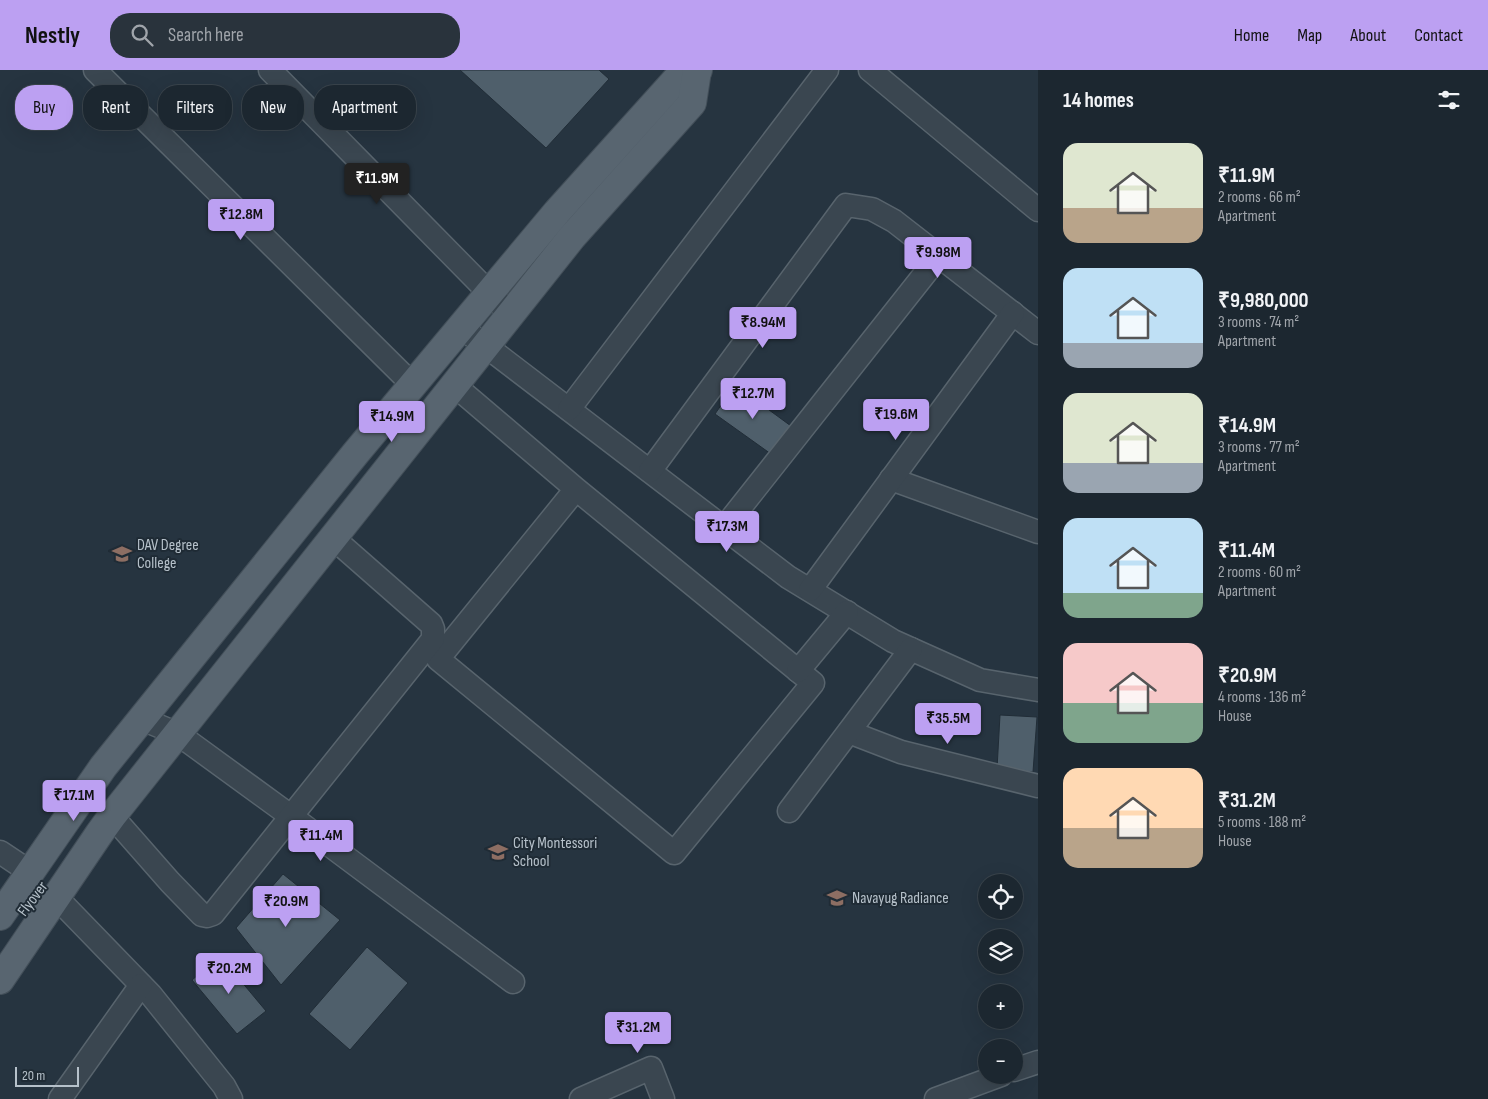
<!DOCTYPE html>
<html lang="en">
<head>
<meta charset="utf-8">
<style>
	:root { --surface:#1c2730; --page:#29333c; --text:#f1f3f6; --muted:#a0a5ab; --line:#3a444c; --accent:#bca0f2 }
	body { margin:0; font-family:"Sofia Sans Condensed",sans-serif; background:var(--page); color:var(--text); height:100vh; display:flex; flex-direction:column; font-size:19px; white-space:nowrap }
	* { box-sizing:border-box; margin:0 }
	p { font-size:16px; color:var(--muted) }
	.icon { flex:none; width:28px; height:28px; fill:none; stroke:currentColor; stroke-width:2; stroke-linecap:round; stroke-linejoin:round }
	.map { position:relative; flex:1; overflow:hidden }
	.sheet { display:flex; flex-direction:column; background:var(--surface); width:450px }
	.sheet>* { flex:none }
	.top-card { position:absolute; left:15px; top:15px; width:475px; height:45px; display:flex; gap:10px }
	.buttons { position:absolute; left:978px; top:804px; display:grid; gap:10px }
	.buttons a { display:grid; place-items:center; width:45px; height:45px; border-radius:50%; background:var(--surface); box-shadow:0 5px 20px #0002,0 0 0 1px var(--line); font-size:25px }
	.scale { position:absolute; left:15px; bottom:12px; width:64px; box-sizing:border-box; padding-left:5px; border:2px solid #b6c1ca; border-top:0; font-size:14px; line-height:18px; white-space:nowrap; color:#b6c1ca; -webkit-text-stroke:4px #1f2b35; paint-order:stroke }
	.price { position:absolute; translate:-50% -42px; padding:0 11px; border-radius:5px; background:var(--accent); color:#111; font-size:16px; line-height:32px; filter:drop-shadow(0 1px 2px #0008) }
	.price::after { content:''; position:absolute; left:50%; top:30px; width:15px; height:11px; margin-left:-8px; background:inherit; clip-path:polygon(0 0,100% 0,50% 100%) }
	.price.current { background:#222; color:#fff }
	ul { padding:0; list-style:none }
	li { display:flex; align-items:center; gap:15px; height:125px; padding:0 25px }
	li span { display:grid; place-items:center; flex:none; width:140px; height:100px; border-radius:15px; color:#555 }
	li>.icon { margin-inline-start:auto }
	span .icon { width:60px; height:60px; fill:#fffc; stroke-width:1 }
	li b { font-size:21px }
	h2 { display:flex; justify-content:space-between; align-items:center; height:60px; padding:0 25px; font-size:21px }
	.tag { padding:0 18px; border-radius:20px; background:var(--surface); box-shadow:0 5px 20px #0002,0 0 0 1px var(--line); font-size:18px; line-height:45px }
	.tag.current { background:var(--accent); color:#111 }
	header { display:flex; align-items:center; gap:30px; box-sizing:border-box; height:70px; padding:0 25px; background:var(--accent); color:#111 }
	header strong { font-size:24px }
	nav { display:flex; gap:28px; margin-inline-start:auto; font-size:18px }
	.search { width:350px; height:45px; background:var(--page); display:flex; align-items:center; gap:12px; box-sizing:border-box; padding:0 18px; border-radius:20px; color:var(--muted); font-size:19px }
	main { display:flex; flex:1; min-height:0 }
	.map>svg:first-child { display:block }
	.building { fill:#4f5f6b; stroke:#212d37 }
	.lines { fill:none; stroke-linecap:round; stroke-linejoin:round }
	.minor-casing { stroke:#58646d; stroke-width:25 }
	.major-casing { stroke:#434f59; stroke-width:30 }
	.minor { stroke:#3a4650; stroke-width:22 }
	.major { stroke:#586570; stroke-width:28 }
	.labels { text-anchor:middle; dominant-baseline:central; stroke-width:4; stroke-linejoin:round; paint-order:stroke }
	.poi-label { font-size:16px; fill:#b6c1ca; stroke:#1f2b35; text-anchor:start }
	.street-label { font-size:16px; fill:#b6c1ca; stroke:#1f2b35 }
</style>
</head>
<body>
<header>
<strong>Nestly</strong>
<div class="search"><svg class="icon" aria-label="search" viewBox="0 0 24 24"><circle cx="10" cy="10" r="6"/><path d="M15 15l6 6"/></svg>Search here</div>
<nav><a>Home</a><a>Map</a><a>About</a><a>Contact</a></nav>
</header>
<main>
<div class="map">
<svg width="1038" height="1029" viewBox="0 0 1038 1029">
	<rect width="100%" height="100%" fill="#263440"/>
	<!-- building -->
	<g class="building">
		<path d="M 460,0 L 599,0 L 609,9 L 546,78 Z"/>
		<path d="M 735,315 L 791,356 L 771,384 L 715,344 Z"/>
		<path d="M 1000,645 L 1037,647 L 1033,702 L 997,699 Z"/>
		<path d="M 283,804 L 340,850 L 281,915 L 236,858 Z"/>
		<path d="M 367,877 L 408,913 L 350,980 L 309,944 Z"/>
		<path d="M 220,886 L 266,941 L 237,964 L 192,910 Z"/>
	</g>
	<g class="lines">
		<defs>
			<g id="minor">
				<path d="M 95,0 L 413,315"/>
				<path d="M 270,0 L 510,244"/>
				<path d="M 870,0 L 1038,140"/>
				<path d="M 461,257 L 788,507 L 893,571 L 980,610 L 1038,620"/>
				<path d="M 454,315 L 576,419 L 813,613 L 674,783 L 438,589 L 576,419"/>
				<path d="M 569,339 L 827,0"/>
				<path d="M 650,401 L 846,135 L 872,139 L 894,151 L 1038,263"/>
				<path d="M 891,409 L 1038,462"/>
				<path d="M 724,458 L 939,186"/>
				<path d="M 810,520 L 1013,243"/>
				<path d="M 798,601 L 847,542"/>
				<path d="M 142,649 L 178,664 L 292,747 L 513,912"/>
				<path d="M 849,662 L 901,682 L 1038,716"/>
				<path d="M 789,741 L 911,579"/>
				<path d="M 112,746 L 170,812 L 202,845 L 207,846 L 213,844 L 433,569 L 433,559 L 431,554 L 333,468"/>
				<path d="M 0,782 L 30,802"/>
				<path d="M 56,827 L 151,925 L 224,1016 L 231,1029"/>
				<path d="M 1014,1000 L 1038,992"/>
				<path d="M 60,1029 L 141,915"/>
				<path d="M 581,1029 L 651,998 L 663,1029"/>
				<path d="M 936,1029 L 1001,1005"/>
			</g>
			<g id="major">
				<path d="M 0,846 L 103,697 L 355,384 L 557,142 L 675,11 L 698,0"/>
				<path d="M 0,910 L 99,764 L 112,746 L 572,167 L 692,33 L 697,1"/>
			</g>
		</defs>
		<!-- minor casing -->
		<use href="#minor" class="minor-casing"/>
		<!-- major casing -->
		<use href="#major" class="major-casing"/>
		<!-- minor -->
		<use href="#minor" class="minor"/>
		<!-- major -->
		<use href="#major" class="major"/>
	</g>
	<!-- icons -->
	<defs>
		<symbol id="university-bare" viewBox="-9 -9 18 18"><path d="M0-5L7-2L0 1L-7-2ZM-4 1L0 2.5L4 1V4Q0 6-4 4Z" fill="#8d6e63" stroke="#1f2b35" stroke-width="2.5" paint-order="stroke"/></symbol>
		<symbol id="school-bare" viewBox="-9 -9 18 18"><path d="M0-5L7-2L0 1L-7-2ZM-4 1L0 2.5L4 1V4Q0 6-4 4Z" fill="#8d6e63" stroke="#1f2b35" stroke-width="2.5" paint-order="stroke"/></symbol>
	</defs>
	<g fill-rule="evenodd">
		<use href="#university-bare" x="108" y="470" width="28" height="28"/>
		<use href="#school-bare" x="484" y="768" width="28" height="28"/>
		<use href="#school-bare" x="823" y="814" width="28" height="28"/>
	</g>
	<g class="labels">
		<!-- poi labels -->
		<g class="poi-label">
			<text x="137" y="475">DAV Degree<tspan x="137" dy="18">College</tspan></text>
			<text x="513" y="773">City Montessori<tspan x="513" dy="18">School</tspan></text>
			<text x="852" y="828">Navayug Radiance</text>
		</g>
		<!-- street labels -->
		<g class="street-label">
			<text transform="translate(33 829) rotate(-53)">Flyover</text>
		</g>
	</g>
</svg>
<div class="buttons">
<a><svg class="icon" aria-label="locate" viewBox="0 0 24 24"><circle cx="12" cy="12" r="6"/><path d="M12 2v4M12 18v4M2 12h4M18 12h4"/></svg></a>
<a><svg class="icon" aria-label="layers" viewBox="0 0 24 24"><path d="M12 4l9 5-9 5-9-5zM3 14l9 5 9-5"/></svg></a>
<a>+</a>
<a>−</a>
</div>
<div class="scale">20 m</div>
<b class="price current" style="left:377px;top:135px">₹11.9M</b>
<b class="price" style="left:241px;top:171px">₹12.8M</b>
<b class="price" style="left:938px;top:209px">₹9.98M</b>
<b class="price" style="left:763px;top:279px">₹8.94M</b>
<b class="price" style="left:753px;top:350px">₹12.7M</b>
<b class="price" style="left:896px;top:371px">₹19.6M</b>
<b class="price" style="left:392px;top:373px">₹14.9M</b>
<b class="price" style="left:727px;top:483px">₹17.3M</b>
<b class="price" style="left:948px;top:675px">₹35.5M</b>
<b class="price" style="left:74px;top:752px">₹17.1M</b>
<b class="price" style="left:321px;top:792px">₹11.4M</b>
<b class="price" style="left:286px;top:858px">₹20.9M</b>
<b class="price" style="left:229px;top:925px">₹20.2M</b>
<b class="price" style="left:638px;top:984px">₹31.2M</b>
<div class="top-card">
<a class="tag current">Buy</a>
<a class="tag">Rent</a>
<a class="tag">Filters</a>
<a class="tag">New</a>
<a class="tag">Apartment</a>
</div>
</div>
<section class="sheet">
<h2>14 homes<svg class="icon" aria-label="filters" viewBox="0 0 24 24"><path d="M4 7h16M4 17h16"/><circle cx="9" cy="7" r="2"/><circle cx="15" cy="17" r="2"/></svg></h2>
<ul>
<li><span style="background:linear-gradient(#dfe7d0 65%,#b9a48a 0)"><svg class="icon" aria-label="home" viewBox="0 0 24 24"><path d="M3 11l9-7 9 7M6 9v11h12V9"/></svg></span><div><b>₹11.9M</b><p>2 rooms · 66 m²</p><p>Apartment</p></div></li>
<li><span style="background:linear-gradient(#bfe0f5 75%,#9aa5b1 0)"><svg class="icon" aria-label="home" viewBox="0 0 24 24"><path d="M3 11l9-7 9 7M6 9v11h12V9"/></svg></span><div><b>₹9,980,000</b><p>3 rooms · 74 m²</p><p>Apartment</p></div></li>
<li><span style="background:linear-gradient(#dfe7d0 70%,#9aa5b1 0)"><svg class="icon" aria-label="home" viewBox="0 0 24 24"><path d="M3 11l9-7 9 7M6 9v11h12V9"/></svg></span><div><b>₹14.9M</b><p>3 rooms · 77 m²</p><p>Apartment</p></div></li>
<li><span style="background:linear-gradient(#bfe0f5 75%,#7fa58c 0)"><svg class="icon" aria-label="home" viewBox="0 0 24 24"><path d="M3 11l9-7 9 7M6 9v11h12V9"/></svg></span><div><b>₹11.4M</b><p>2 rooms · 60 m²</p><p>Apartment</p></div></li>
<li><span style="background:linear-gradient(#f6c9c9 60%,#7fa58c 0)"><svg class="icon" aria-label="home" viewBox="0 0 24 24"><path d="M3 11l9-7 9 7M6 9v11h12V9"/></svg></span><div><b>₹20.9M</b><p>4 rooms · 136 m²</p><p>House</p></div></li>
<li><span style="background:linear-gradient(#ffd9b3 60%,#b9a48a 0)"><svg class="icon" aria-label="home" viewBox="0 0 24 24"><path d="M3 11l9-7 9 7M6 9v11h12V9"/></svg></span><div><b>₹31.2M</b><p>5 rooms · 188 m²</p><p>House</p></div></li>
</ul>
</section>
</main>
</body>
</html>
